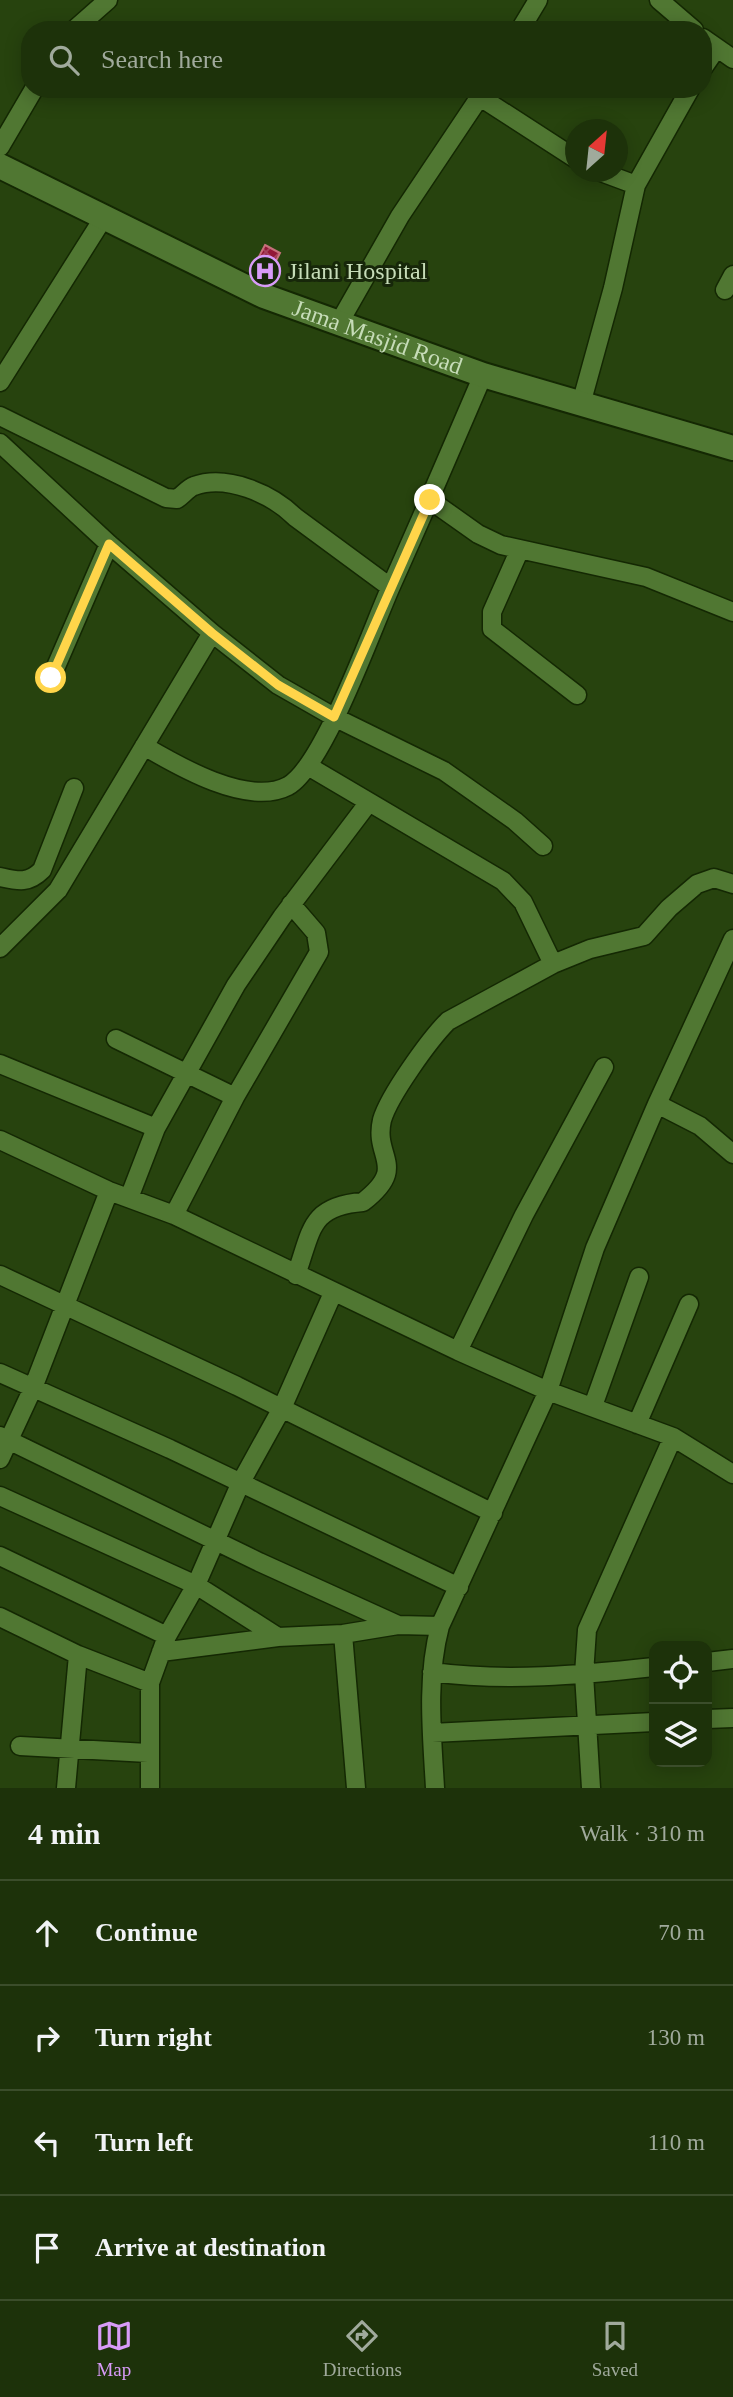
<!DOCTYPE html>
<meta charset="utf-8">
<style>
body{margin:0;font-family:Georgia,serif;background:#253a13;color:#f1f3f6}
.controls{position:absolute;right:21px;bottom:21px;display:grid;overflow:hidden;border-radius:14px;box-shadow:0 4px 18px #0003}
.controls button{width:63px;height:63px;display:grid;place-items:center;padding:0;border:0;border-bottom:2px solid #3b4d2b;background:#1d320a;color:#f1f3f6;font:35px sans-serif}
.compass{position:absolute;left:565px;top:119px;width:63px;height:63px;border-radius:50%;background:#1d320a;box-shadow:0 4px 18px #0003;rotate:27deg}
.stop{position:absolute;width:21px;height:21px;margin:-16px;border:5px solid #ffd54a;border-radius:50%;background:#fff}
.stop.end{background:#ffd54a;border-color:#fff;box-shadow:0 2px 7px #0008}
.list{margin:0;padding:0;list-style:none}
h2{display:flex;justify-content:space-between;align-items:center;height:91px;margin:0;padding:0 28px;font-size:30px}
h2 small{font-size:23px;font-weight:400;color:#a0aa9c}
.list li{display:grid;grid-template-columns:46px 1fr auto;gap:21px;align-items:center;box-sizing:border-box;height:105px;padding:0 28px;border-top:2px solid #3b4d2b}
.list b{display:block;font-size:26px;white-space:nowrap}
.list em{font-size:23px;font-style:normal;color:#a0aa9c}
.icon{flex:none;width:38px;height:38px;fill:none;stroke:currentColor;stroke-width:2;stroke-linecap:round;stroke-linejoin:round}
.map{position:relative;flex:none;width:733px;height:1788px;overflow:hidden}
.search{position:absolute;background:#1d320a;box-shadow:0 4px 18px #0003;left:21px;right:21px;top:21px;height:77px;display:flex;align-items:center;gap:18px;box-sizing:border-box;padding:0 24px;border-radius:28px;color:#a0aa9c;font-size:26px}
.sheet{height:511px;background:#1d320a}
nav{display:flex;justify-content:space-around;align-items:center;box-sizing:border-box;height:98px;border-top:2px solid #3b4d2b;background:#1d320a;font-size:19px;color:#a0aa9c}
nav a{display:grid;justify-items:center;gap:4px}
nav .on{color:#d89bf8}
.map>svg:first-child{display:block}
</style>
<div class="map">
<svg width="733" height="1788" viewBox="0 0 733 1788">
<defs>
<pattern id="building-cross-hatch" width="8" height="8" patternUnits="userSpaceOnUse" patternTransform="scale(1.75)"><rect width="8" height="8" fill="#931737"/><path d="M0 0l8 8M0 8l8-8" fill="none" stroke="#a5435b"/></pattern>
</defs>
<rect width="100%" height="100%" fill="#27430e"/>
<path fill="url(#building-cross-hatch)" stroke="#c5707a" stroke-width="2" d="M265,245l15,8 -14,27 -15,-8z"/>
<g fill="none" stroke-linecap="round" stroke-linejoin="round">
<g stroke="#142803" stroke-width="21">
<path id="street" d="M659,0l35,30
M74,30l34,-30
M520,30l18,-30
M703,38l30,21
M703,68l13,-19
M480,97l96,62
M0,147l34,-58
M601,172l35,13
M725,290l8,-15
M339,323l61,-107 85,-127
M0,382l104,-165
M581,404l32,-116 23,-103 54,-96
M0,416l166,82 11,1c6,-4 11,-11 17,-13 33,-12 78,8 101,31l95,70
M0,443l109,101 103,89 66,52 56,32 110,54 71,50 28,25
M430,500l48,34 23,11 145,32 87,35
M520,549l-28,63v17l85,66
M51,678l58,-134
M144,746c34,20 104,61 144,40 36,-20 85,-160 104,-202 31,-69 61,-139 91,-209
M308,766l195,115 20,21 30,62
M0,877c18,4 28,7 42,-7l32,-82
M0,948l58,-58 154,-257
M116,1039l119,58
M0,1064l156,64
M657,1104l43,22 33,28
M0,1140l109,51 65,24 284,136 90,40 125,46 60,37
M129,1198l27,-70 80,-143 46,-68 87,-115
M174,1215l61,-118 84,-145 -3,-19 -25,-29
M0,1275l237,111 256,127
M296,1275c16,-44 13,-69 67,-73 46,-36 10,-44 19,-82 7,-24 47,-80 66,-99l105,-57 37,-15 54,-13 25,-28 28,-24 17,-6 19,6
M458,1351l66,-136 80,-148
M0,1373l170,76 289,138
M593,1406l46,-129
M637,1424l52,-120
M0,1436l259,126 139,63
M0,1459l33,-71 76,-197
M0,1496l196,89 82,52
M0,1556l167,80
M0,1617l78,38 72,28 17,-47 29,-51 45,-103 41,-74 51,-115
M343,1634l13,154
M161,1652l117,-15 65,-3 55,-9 42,1 108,-235 47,-143 62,-144 76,-165
M707,1662l26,-3
M432,1672c74,10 148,3 222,-5
M150,1683v105
M707,1719l26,-1
M432,1733l222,-11
M20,1746l128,7
M66,1788l12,-133
M435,1788c-3,-53 -9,-110 5,-162
M591,1788l-7,-114 3,-44 86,-193"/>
</g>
<g stroke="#142803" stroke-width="28">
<g id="secondary">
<path id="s1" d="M0,166l264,130 219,79 250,73"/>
</g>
</g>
<use href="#street" stroke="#507732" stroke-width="18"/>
<use href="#secondary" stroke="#507732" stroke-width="24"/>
</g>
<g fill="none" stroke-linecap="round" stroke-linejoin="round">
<path stroke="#ffd54a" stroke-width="9" d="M51,678l58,-134 103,89 66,52 56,32 96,-217"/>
</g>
<defs>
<g id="hospital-ring" transform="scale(1.575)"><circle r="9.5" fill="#17270a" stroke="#d89bf8" stroke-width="1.5"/><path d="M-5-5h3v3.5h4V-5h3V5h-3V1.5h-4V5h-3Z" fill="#d89bf8"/></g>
</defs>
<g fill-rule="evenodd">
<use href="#hospital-ring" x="265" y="271"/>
</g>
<g text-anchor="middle" stroke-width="6" stroke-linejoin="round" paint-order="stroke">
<g font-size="24" fill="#c6dcb8" stroke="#17270a" text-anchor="start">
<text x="288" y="279">Jilani Hospital</text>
</g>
<g font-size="24" fill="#c6dcb8" stroke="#17270a">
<text dy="8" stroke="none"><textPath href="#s1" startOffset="415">Jama Masjid Road</textPath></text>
</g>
</g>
</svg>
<div class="controls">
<button><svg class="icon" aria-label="locate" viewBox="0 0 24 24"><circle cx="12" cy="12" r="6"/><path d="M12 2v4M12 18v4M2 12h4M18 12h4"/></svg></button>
<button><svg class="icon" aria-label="layers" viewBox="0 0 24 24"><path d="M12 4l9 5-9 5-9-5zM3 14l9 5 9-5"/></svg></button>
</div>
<svg class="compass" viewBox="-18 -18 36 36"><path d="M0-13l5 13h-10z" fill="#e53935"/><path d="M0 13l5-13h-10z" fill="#a0aa9c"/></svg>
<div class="stop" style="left:51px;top:678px"></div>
<div class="stop end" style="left:430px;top:500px"></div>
<div class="search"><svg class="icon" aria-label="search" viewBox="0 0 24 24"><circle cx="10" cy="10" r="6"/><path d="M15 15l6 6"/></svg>Search here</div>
</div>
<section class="sheet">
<h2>4 min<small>Walk · 310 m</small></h2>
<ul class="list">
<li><svg class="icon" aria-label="ahead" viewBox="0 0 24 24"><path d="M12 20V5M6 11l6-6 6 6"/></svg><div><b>Continue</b></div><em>70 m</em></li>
<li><svg class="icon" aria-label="right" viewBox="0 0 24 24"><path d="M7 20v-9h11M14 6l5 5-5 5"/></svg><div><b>Turn right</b></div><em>130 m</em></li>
<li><svg class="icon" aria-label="left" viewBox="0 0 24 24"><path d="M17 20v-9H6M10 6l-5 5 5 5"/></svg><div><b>Turn left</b></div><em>110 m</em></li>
<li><svg class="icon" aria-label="arrive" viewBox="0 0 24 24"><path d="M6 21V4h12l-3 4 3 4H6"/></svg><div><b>Arrive at destination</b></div></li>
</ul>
</section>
<nav>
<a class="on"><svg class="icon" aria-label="map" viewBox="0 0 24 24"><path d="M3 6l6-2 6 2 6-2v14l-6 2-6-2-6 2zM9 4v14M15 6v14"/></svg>Map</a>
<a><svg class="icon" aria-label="directions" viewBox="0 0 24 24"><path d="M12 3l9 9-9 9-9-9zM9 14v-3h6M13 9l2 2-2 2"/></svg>Directions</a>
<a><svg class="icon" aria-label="saved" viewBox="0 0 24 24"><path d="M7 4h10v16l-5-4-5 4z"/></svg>Saved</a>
</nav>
